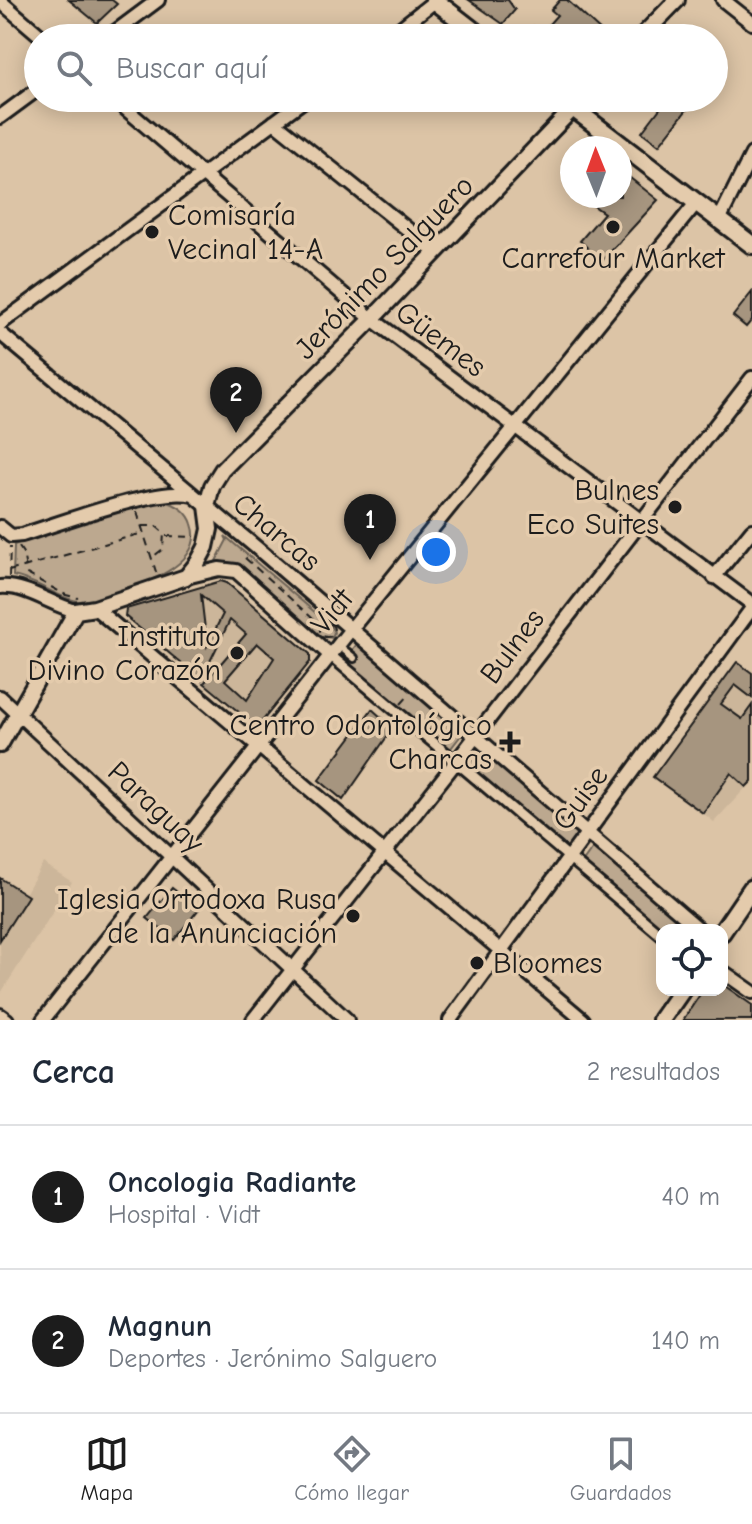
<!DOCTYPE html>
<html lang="es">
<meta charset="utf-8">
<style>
body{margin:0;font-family:"Comic Neue",sans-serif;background:#f6f6f7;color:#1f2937}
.controls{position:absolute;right:24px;bottom:24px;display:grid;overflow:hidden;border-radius:16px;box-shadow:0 4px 20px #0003}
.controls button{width:72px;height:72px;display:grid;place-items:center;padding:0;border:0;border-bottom:2px solid #e0e1e3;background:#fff;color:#1f2937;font:40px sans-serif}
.compass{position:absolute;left:560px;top:136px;width:72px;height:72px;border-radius:50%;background:#fff;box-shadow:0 4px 20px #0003;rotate:359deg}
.you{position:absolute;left:436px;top:552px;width:28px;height:28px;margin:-20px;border:6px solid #fff;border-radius:50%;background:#1a73e8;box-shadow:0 0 0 12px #1a73e833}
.badge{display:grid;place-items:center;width:52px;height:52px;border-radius:50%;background:#1c1c1c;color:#fff;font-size:26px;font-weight:700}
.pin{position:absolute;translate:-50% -66px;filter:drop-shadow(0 2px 4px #0008)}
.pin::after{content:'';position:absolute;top:42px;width:28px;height:24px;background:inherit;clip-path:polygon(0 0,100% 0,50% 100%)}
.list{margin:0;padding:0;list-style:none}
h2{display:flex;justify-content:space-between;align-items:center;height:104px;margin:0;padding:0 32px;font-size:34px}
h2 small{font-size:26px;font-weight:400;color:#747a83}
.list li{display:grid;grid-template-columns:52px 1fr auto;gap:24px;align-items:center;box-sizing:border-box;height:144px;padding:0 32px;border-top:2px solid #e0e1e3}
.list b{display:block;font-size:30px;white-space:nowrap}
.list p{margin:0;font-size:26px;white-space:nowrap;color:#747a83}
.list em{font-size:26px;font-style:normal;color:#747a83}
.icon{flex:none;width:44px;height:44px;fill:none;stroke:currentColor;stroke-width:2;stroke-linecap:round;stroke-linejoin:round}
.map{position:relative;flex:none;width:752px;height:1020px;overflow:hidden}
.search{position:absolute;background:#fff;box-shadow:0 4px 20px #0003;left:24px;right:24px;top:24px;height:88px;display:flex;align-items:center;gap:20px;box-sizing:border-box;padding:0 28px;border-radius:44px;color:#747a83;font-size:30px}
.sheet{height:392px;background:#fff}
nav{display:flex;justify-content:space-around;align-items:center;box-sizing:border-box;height:112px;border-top:2px solid #e0e1e3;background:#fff;font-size:22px;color:#747a83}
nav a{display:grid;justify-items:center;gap:4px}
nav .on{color:#1c1c1c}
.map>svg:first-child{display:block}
</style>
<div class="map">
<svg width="752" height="1020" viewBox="0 0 752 1020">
<rect width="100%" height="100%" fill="#dcc4a6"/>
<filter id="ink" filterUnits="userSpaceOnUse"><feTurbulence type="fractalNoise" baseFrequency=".0125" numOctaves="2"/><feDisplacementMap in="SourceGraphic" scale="16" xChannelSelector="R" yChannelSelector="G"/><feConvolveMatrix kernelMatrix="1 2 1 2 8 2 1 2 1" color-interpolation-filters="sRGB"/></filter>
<g filter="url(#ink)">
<path fill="#ccb69a" d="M221,581l6,2 74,63 -49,77 -76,-64 15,-32 8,-39z
M737,662l15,11v108l-38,41 -11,-9 10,-15 -49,-35z
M43,863l29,19 -71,111 -1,-53 28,-43 -3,-3z"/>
<path fill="#bca88f" stroke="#6c6256" stroke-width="2" d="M165,501c13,4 23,10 27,23 17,47 -72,67 -103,78 -28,1 -48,-21 -76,-26l1,-31 30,-12 109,-31z
M225,536l105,89 4,7 -2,6 -13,-2 -79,-72 -25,-1 12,-23z
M357,644l105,90 -14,18 -105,-90z
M480,749l100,83 -14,19 -100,-84z
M595,845l96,85 -29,2 -80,-69z"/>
<path fill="#a6957f" stroke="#1c1c1c" stroke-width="2" fill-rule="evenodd" d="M69,0h43l5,4 -20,19z
M469,0h39l7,10 -12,14z
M560,0h7l36,33 -5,5h-75l11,-12 8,6 15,-17 -6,-5z
M668,98h28l-37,47 -17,-13z
M620,170l38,30 -56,61 -22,-20 24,-28 -10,-7 9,-10h17z
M752,292v28l-6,7 -13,-11z
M221,581l6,2 83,71v8l-50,62 -8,-1 -48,-40 42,-49 -16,-14 -29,60 -76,-64 1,-7zM201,595l22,19 -16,32zM257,643l17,15 -27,42 -22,-20z
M737,662l15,11v25l-17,-13 -14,19 21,15 10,-14v76l-6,6 -15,-14 -28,40 -50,-36z
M372,709l21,19 -50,72 -24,-20z
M0,878l28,18 -28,44z
M172,888l27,21 -25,31 -27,-22z
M722,984l30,21v15h-69l20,-30h19z"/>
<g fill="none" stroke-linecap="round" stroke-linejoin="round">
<g stroke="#1c1c1c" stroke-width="12">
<path id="service" d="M338,645l16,13"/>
</g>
<g stroke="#1c1c1c" stroke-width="15">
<path id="pedestrian" d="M330,655l332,281"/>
</g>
<g stroke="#1c1c1c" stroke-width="18">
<path id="minor" d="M723,0l29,23
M0,1l43,37
M107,38l51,-38
M388,38l48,-38
M113,98l259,221 380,285
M0,117l38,-28
M274,122l162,130
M719,220l33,-66
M0,324l307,-226
M0,333l264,221 436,376
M0,527l11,9 11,-1c39,-12 136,-49 171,-40
M186,577l33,-8 17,2 94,84
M714,577l38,-47
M0,587c27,-2 51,18 76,24
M95,608l488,412
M0,697l347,323
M722,971l30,21
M0,1015l7,5
M43,1020l308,-391 346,-427
M253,1020l202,-257 297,-385
M450,1020l302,-412"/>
</g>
<g stroke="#1c1c1c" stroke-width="20">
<path id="tertiary" d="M640,38l37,-38
M0,745l76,-134 19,-3 91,-31 12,-15 8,-15 4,-18 -3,-23 5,-20 10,-16 150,-151 211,-221"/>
</g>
<g stroke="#1c1c1c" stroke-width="22">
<path id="secondary" d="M434,0l49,38
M560,98l192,147
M722,932l30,-44
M661,1020l21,-30"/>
</g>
<path stroke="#1c1c1c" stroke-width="2" stroke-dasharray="8 6" stroke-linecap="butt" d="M137,512l20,63
M142,526h14l8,7 -1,16 -9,7
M166,536l29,1
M19,547l4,6 4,21 39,21 12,3
M245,558l76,68
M9,571l134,-38
M9,577l1,-30
M320 630a7 7 0 1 1 14 0a7 7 0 1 1-14 0Z
M401,704l9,-10"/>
<use href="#service" stroke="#e4cbac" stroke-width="6"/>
<use href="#pedestrian" stroke="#e4cbac" stroke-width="9"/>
<use href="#minor" stroke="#e4cbac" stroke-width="12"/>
<use href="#tertiary" stroke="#e4cbac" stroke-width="14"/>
<use href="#secondary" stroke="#e4cbac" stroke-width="16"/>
</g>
</g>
<g fill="#1c1c1c" stroke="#e4cbac" stroke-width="3">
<circle cx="613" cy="227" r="8"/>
<circle cx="152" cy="232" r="8"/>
<circle cx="675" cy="507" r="8"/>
<circle cx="237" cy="653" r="8"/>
<path d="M506 730h8v8h8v8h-8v8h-8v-8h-8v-8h8z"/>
<circle cx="353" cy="916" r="8"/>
<circle cx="477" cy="963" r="8"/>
</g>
<g text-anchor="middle" stroke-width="7" stroke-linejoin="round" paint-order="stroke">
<g font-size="30" fill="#1c1c1c" stroke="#e4cbac" text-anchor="end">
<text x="168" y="225" text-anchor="start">Comisaría<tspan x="168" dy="34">Vecinal 14-A</tspan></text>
<text x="613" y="268" text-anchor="middle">Carrefour Market</text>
<text x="659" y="500">Bulnes<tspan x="659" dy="34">Eco Suites</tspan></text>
<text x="221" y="646">Instituto<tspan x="221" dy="34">Divino Corazón</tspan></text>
<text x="492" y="735">Centro Odontológico<tspan x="492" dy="34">Charcas</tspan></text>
<text x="337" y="909">Iglesia Ortodoxa Rusa<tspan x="337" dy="34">de la Anunciación</tspan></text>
<text x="493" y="973" text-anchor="start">Bloomes</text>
</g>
<g font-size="30" fill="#1c1c1c" stroke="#e4cbac">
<text transform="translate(384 267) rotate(-46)" y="10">Jerónimo Salguero</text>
<text transform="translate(441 339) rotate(37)" y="10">Güemes</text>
<text transform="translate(277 532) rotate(40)" y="10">Charcas</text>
<text transform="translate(332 611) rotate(-51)" y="10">Vidt</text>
<text transform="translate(512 646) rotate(-53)" y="10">Bulnes</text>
<text transform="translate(580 798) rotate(-54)" y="10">Guise</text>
<text transform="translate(156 807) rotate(43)" y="10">Paraguay</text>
</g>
</g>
</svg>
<div class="controls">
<button><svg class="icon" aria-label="locate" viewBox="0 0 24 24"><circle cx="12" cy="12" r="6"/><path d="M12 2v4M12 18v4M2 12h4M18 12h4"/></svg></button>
</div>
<svg class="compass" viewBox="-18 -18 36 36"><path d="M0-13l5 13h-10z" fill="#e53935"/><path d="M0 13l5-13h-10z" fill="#747a83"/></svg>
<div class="you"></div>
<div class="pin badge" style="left:370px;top:560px">1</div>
<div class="pin badge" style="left:236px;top:433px">2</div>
<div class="search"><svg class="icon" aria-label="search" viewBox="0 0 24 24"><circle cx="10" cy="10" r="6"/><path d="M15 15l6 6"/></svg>Buscar aquí</div>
</div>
<section class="sheet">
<h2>Cerca<small>2 resultados</small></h2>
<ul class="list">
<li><span class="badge">1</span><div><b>Oncologia Radiante</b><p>Hospital · Vidt</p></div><em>40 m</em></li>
<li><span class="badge">2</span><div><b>Magnun</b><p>Deportes · Jerónimo Salguero</p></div><em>140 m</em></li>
</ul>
</section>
<nav>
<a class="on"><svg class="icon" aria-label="map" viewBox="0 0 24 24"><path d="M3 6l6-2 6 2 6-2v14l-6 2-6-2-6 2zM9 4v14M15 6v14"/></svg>Mapa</a>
<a><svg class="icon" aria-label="directions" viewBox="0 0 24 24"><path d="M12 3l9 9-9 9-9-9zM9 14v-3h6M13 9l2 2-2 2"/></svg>Cómo llegar</a>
<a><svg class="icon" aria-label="saved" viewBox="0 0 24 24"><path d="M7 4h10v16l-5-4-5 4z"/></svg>Guardados</a>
</nav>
